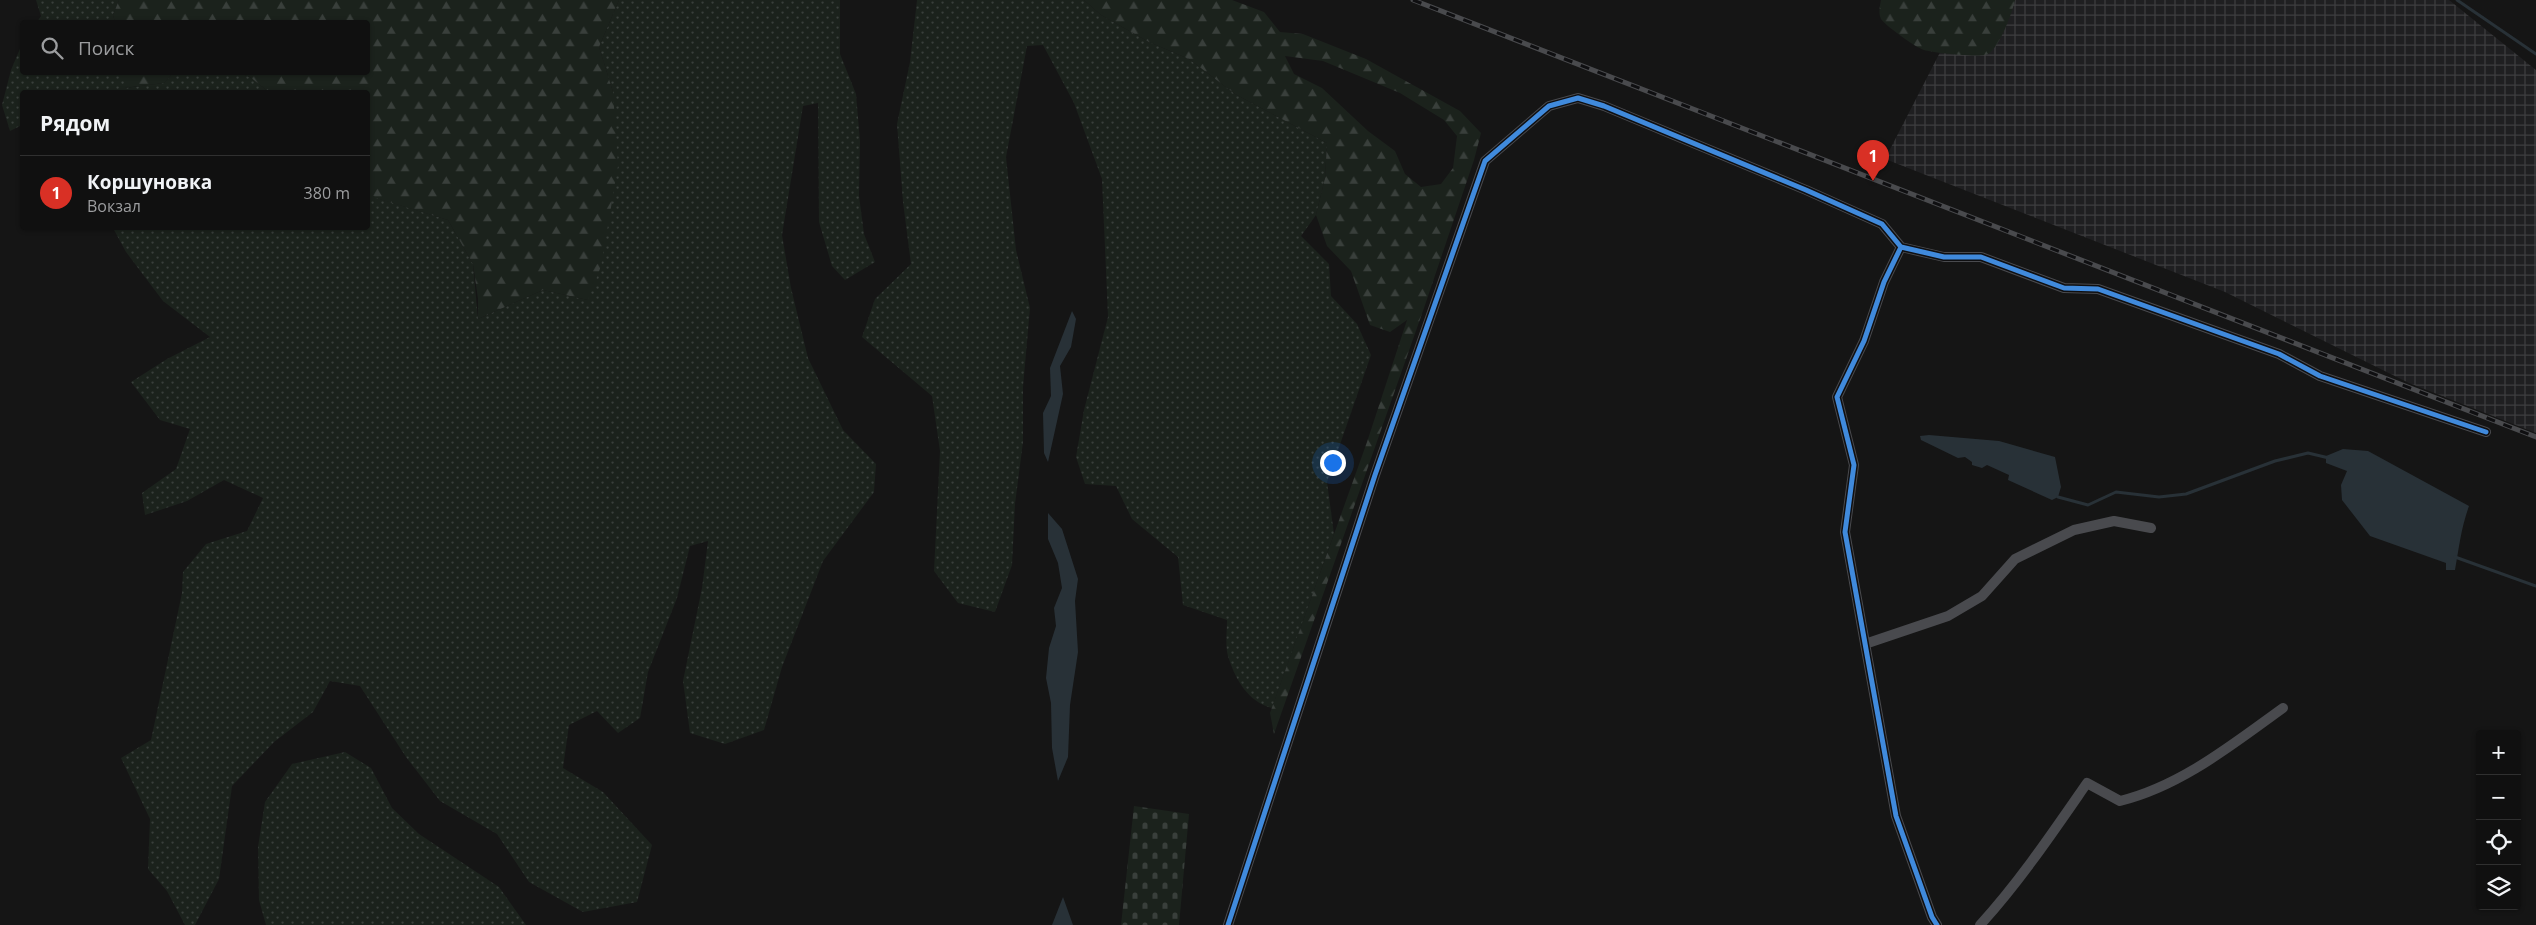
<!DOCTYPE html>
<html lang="ru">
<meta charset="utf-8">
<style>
body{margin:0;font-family:"Open Sans",sans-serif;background:#1e1e1e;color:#f1f3f6}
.controls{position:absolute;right:15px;bottom:15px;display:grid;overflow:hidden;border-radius:5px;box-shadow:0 1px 4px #0004}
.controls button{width:45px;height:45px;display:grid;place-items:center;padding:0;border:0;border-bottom:1px solid #303030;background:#101010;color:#f1f3f6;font:25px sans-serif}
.you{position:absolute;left:1332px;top:462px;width:18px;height:18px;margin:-12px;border:4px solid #fff;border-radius:50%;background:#1a73e8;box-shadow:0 0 0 8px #1a73e833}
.badge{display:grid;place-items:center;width:32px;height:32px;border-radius:50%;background:#d93025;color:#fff;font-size:16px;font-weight:700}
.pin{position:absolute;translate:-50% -41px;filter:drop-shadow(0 1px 2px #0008)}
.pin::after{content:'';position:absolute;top:26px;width:18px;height:15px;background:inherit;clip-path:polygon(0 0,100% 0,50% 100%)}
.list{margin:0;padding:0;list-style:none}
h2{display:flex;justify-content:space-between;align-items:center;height:65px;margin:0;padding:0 20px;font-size:21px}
h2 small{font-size:16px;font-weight:400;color:#9c9d9f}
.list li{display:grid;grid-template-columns:32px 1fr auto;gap:15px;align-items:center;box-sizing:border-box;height:75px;padding:0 20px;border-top:1px solid #303030}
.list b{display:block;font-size:19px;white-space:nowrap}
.list p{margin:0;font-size:16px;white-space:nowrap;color:#9c9d9f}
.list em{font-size:16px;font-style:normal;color:#9c9d9f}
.icon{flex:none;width:28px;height:28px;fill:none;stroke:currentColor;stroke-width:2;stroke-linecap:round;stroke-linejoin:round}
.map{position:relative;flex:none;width:2536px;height:925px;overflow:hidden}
.search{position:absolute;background:#101010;box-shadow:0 1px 4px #0004;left:20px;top:20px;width:350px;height:55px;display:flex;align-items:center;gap:12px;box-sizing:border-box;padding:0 18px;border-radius:5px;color:#9c9d9f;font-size:19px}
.panel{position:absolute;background:#101010;box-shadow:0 1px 4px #0004;left:20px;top:90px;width:350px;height:140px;border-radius:5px}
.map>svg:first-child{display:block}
</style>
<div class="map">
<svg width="2536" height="925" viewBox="0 0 2536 925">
<defs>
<pattern id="industrial-grid" width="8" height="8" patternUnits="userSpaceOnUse" patternTransform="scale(1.25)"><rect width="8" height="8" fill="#1f1f21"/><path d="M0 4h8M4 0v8" fill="none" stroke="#3d3d3f"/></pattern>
<pattern id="green-dots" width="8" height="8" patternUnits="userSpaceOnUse" patternTransform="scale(1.25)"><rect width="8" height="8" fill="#1b221c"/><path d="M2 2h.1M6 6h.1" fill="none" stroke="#393f3b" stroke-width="1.8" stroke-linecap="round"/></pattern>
<pattern id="forest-firs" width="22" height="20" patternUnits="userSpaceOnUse" patternTransform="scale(1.25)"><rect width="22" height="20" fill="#1b221c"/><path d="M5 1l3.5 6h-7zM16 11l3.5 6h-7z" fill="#393f3b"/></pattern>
<pattern id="cemetery-stones" width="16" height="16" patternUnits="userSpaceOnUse" patternTransform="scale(1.25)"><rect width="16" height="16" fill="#1b221c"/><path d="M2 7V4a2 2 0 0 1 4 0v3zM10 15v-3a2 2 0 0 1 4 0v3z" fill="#393f3b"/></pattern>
</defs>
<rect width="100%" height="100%" fill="#151515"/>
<path fill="url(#industrial-grid)" d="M1967,0h482l87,70v363l-127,-50 -184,-91 -340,-133z"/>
<path fill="url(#green-dots)" d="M36,0h83l-6,15 2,7h-78l4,-6z
M619,0h221v54l16,40 4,47 -1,55 5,38 11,28 -30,18 -13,-14 -13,-44 -1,-119 -15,3 -21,129 9,53 17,70 35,72 33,34 -2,28 -51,69 -41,106 -18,63 -39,14 -35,-11 -7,-52 19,-93 6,-47 -18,5 -13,52 -29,74 -8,46 -22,15 -21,-22 -28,14 -6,43 40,24 49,53 -15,57 -54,10 -54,-30 -32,-48 -57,-33 -34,-44 -46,-71 -30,-5 -17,31 -39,30 -42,44 -13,93 -24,46h-10l-18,-34 -19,-22 2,-50 -29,-61 30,-18 31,-147 1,-21 23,-28 41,-13 16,-33 -39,-18 -37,21 -42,14 -3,-22 34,-24 14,-40 -30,-9 -29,-38 36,-23 43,-22 -47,-36 -37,-49 -13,-24h255v-37l9,7 71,22 25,44 5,55 65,-29 45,10 25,-208 -14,-45z
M917,0h167l17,15 48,27 40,17 46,35 92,49 -2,35 -9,37 -15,21 28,28 2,32 26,28 14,31 -44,127 7,52 -62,174c-24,-6 -37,-29 -44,-52 -3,-11 -1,-25 -1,-36l-44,-15 -5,-48 -46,-38 -16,-33 -31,-2 -9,-27 8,-47 24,-93 -6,-138 -28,-76 -31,-58 -16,1 -21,111 10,93 14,58 -7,79v55l-8,62 -3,61 -17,47 -37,-9 -24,-32 6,-120 -8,-55 -70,-59 13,-38 36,-35 -8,-62 -6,-78 13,-62z
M22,44v28l102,1 1,15 39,-5 9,-10h66l11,4 19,15h-247v33l-12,6 -8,-26 9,-35z
M345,752l26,16 21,40 27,26 80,53 27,38h-260l-7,-25 -1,-53 7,-45 27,-38z"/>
<path fill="url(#forest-firs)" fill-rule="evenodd" d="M119,0h500l-20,47 14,45 5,74 -17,100 -13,34 -45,-10 -65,29v-20l-5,-35 -25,-44 -72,-22 -8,-7v-99h-99l-19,-15 -11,-4 129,-1v-50h-253l-2,-7z
M1084,0h148l32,12 16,20 23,2 63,25 94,52 21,22 -7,27 -50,148 -150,426 -4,-21 97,-271 40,-122 -17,12 -20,-7 -19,-54 -24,-25 -11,-31 9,-37 2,-35 -92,-49 -46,-35 -40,-17 -48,-27zM1285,56l38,5 77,32 44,27 13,16 -4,32 -12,16 -20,3 -16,-13 -10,-23 -27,-20 -46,-43 -28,-14z
M1881,0h134c-3,13 -15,47 -27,54 -8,4 -54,-1 -64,-4 -9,-3 -38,-24 -43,-31 -3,-6 -1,-13 0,-19z
M124,73v-1l49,1 -9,10 -40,5z"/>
<path fill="url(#cemetery-stones)" d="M1134,806l55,8 -10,111h-58z"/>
<path fill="#283137" d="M1072,311l4,8 -5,28 -11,19 3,28 -15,68 -4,-9 -1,-40 8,-17 -1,-28z
M1929,435l70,6 56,16 6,30 -3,10 -6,3 -44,-20 1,-5 -22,-10 -5,3 -10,-3v-3l-7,-5 -7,1 -37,-18 -1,-4z
M2343,449l25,2 101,55c-8,22 -10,42 -14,64h-9v-7l-76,-27 -28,-36 -1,-15 6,-14 -21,-8v-7z
M1048,513l14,16 16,50 -3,22 3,51 -8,53 -2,52 -10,24 -6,-33 -1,-45 -5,-25 3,-30 7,-22 -2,-18 8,-20 -4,-25 -10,-24z
M1063,897l10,28h-21z"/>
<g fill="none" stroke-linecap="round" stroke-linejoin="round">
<path stroke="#283137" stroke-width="3" d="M2457,0l79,54
M2058,497l30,8 28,-13 43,5 27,-3 89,-33 33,-8 21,5
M2455,557l81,29"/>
<path stroke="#494a4e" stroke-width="10" d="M1901,247l-17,35 -20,59 -27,56 17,68 -9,67 51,284 36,101 5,8
M1865,644l83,-28 34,-20 33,-37 59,-29 40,-9 37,7
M1228,925l147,-450 110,-314 64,-55 29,-8 26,8 202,84 76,34 19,23 43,10h37l83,31 34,1 181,65 41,22 166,56
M1980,925c40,-44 73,-93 107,-142l33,18c61,-15 113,-57 163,-93"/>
<g stroke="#494a4d" stroke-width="5">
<path id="rail" d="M1413,0l1123,437"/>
</g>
<use href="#rail" stroke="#0f0f11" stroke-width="3" stroke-dasharray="9" stroke-linecap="butt"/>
<g stroke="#0f0f11" stroke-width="8">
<path id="cycleway" d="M1901,247l-17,35 -20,59 -27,56 17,68 -9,67 51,284 36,101 5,8
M1228,925l147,-450 110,-314 64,-55 29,-8 26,8 202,84 76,34 19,23 43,10h37l83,31 34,1 181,65 41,22 166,56"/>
</g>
<use href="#cycleway" stroke="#408adc" stroke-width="5"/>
</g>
</svg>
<div class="controls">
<button>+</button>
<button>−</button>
<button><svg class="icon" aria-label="locate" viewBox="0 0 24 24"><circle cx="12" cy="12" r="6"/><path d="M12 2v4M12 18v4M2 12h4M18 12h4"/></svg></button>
<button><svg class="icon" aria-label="layers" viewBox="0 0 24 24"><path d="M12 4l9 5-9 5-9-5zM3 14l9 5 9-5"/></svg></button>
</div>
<div class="you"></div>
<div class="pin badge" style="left:1873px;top:181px">1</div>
<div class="search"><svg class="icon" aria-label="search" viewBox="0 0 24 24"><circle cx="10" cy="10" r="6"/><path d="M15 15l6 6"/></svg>Поиск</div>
<section class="panel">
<h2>Рядом<small></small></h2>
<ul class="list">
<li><span class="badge">1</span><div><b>Коршуновка</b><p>Вокзал</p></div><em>380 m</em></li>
</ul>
</section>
</div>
